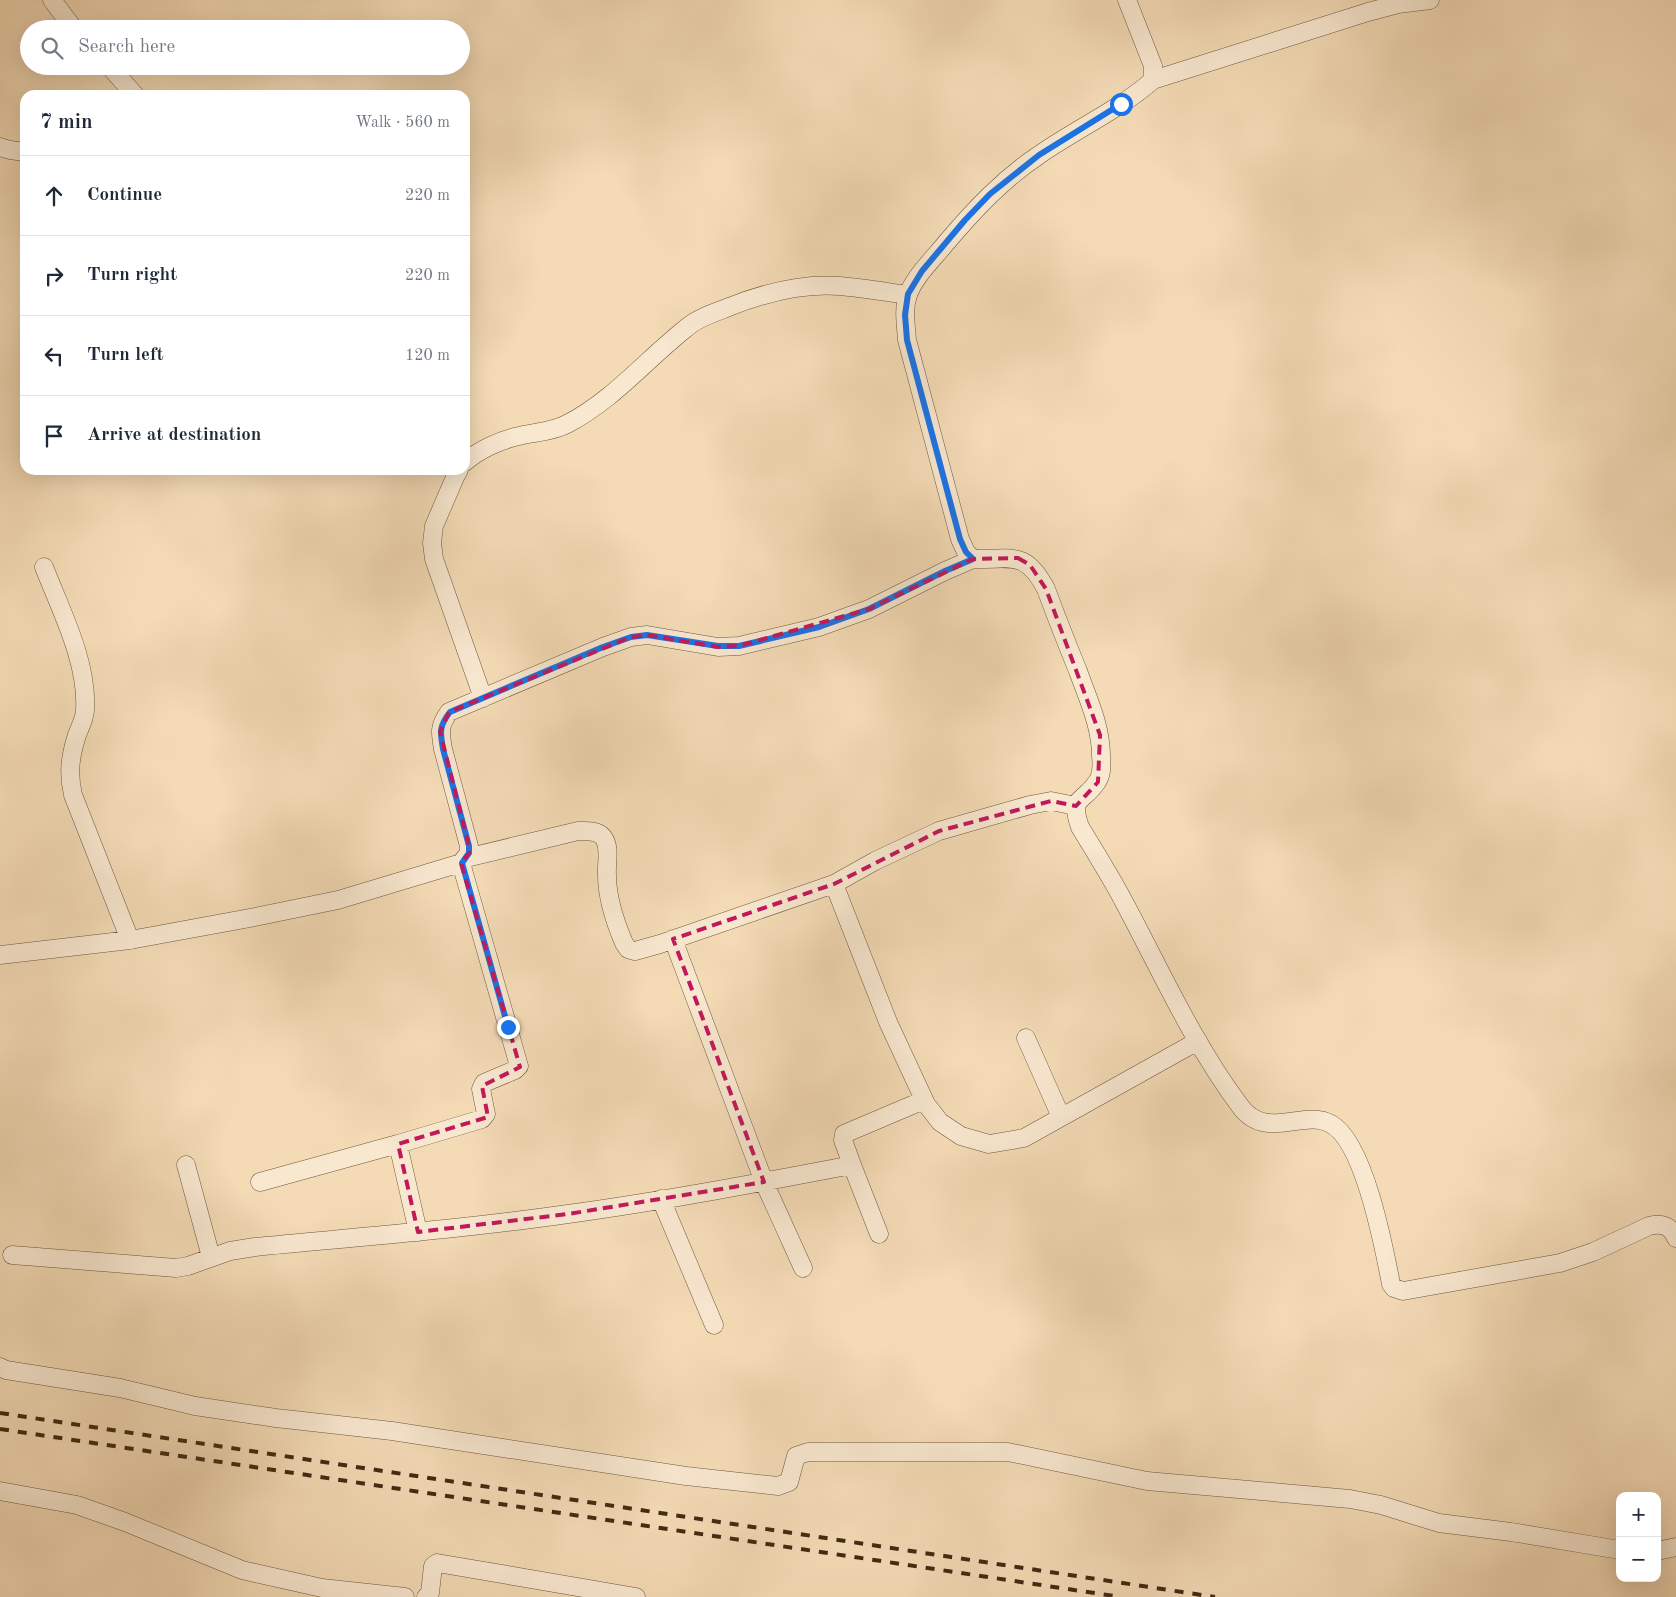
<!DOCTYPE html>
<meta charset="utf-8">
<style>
body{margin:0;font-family:"Old Standard TT",serif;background:#f6f6f7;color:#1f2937}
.controls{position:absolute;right:15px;bottom:15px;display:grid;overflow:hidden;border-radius:10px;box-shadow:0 5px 20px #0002}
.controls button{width:45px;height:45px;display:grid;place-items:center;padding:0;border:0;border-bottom:1px solid #e0e1e3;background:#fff;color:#1f2937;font:25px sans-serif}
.stop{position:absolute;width:15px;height:15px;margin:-11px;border:4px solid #1a73e8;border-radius:50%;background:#fff}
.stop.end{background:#1a73e8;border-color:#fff;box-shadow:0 1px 5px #0008}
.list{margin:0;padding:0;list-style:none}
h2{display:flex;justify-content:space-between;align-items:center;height:65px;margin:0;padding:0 20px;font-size:21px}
h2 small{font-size:16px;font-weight:400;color:#747a83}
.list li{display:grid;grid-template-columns:32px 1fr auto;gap:15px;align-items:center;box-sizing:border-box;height:80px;padding:0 20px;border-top:1px solid #e0e1e3}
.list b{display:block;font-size:19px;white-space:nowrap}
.list em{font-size:16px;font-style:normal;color:#747a83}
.icon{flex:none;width:28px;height:28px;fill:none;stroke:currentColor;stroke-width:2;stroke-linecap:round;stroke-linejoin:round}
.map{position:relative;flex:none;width:1676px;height:1597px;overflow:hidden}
.search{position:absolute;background:#fff;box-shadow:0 5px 20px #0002;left:20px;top:20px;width:450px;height:55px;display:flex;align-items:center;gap:12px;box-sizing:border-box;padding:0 18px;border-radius:28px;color:#747a83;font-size:19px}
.panel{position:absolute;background:#fff;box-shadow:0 5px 20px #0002;left:20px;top:90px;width:450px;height:385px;border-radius:15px}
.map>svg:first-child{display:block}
</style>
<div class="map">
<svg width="1676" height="1597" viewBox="0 0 1676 1597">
<rect width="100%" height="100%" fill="#f4dbb6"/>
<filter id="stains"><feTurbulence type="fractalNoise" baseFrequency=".004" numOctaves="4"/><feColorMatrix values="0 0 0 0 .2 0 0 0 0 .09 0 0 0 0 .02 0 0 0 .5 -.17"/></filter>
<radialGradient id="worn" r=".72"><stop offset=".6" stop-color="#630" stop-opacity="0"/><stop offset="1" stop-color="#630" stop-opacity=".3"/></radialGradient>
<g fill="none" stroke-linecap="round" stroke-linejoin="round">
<g stroke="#6e573c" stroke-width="19">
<path id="minor" d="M52,0l22,29
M1127,0l26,66v14c-34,30 -77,49 -114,75 -36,24 -65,55 -93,88 -12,15 -32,34 -38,52 -5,14 -2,30 -1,45l53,199 6,13 7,7c38,1 52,-10 73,30 10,27 21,55 32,82 10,28 23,55 23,85 1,9 1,19 -4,26 -14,21 -28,14 -17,45 15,25 31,50 44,75 37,69 69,141 116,204 26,36 64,2 91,18 33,18 53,123 60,160l3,4 9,3 157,-28 33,-11 56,-26c13,-3 21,-1 27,12
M109,66l26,29
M1153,80l215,-68 30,-8 32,-4
M0,147l10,3 15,2
M465,462c14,-12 35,-22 54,-26 16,-4 33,-4 48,-12 45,-23 79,-64 118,-95 12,-11 29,-16 44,-22 35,-14 73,-24 111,-21 23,2 46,6 68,9
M459,470l-3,5 -22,51 -2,17 2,16 49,139
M44,567c17,44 44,95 41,143 0,8 -5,17 -8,25 -7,22 -9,38 -4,60l57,145
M1076,806l-25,-5 -21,4 -91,26 -64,30 -41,23 54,138 38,82 14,18 21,14 28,8 35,-6 174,-97
M466,858l112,-27c9,0 19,-1 25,6 8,10 3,26 4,38 0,23 8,47 17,68l4,6 7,2 25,-7 174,-60
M673,939l91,243 39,86
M0,955l130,-15 125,-23 83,-17 123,-37 8,-10v-7l-26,-97c-3,-17 -4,-23 6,-37l154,-65 28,-10 16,-2 71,12 21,-1 80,-19 50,-18 76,-38 28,-12
M1026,1038l35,79
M186,1165l25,92
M852,1165l27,69
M260,1182l138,-38
M661,1199l53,126
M418,1232l-20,-88 84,-25 4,-5 -5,-25 3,-6 31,-13 4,-4 -58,-203
M12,1255l164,13 12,-2 42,-15 25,-4c104,-10 209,-18 313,-33 95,-13 190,-31 284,-49l-9,-25 1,-6 80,-34
M0,1367l6,3 114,18 75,18 81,12 116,13 294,45 92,10 11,-4 7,-26 12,-4h200l139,29 203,18 31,6 58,18 72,9 109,18
M0,1491l77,14 48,17 117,48 80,18 83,9
M1657,1551l19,-4
M426,1597l4,-4 3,-27 4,-3 199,34"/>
</g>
<use href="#minor" stroke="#f8e8d0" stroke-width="18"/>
<path stroke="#422b14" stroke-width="4" stroke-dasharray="9 9" stroke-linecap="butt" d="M0,1413l1215,184
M0,1429l1121,168"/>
</g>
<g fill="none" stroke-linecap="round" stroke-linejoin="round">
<path stroke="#1a73e8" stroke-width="6" d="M508,1027l-46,-164 7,-10v-7l-26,-97c-3,-17 -4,-23 7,-37l153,-65 28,-10 16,-2 71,11h21l80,-19 50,-18 76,-38 28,-12 -7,-7 -6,-13 -53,-199 -2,-25 3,-21 14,-23 43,-51 25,-26 49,-39 82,-51"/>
</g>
<path fill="none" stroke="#c2185b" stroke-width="4" stroke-dasharray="10 6" stroke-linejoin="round" d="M1018,558l12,7 16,24 54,146 -2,47 -22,24 -25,-5 -112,30 -105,53 -161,55 91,243 -196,32 -150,18 -20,-88 90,-27 -6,-31 38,-19 -59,-204 8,-10v-7l-29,-114 9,-20 182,-75 16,-2 71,12 21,-1 130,-37 104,-50z"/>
<rect width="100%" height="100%" filter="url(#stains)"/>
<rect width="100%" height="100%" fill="url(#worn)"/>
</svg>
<div class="controls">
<button>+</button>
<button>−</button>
</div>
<div class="stop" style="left:1121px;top:104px"></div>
<div class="stop end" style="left:508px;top:1027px"></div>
<div class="search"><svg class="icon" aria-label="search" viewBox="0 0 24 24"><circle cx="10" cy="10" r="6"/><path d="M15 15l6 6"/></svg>Search here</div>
<section class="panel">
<h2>7 min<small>Walk · 560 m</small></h2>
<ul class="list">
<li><svg class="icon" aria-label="ahead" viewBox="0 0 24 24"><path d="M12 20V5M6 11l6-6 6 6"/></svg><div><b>Continue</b></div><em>220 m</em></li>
<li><svg class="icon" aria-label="right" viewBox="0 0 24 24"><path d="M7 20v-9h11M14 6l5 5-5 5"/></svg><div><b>Turn right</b></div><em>220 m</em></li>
<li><svg class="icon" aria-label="left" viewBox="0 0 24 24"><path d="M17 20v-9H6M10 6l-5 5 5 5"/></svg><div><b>Turn left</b></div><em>120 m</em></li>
<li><svg class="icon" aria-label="arrive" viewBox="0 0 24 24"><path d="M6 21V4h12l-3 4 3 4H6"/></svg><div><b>Arrive at destination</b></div></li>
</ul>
</section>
</div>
